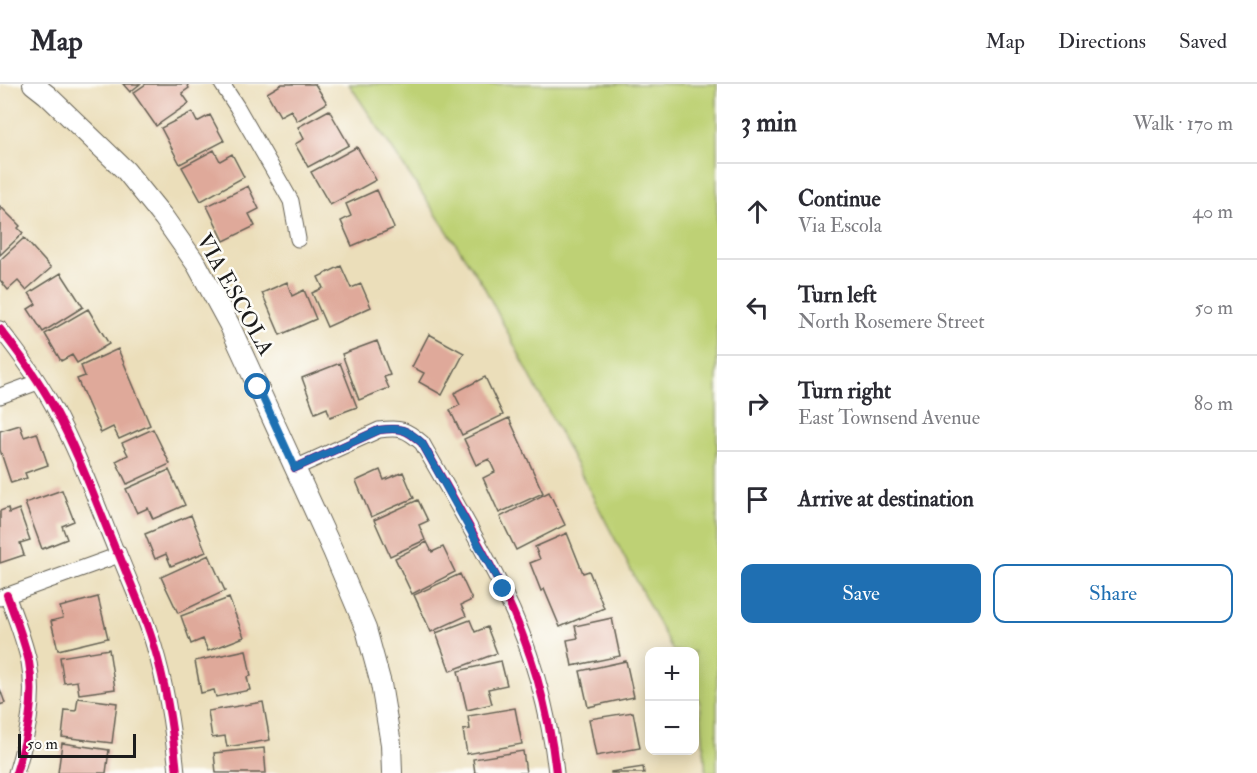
<!DOCTYPE html>
<meta charset="utf-8">
<style>
body{margin:0;font-family:"IM FELL Double Pica",serif;background:#f7f7f7;color:#2b2b33}
.controls{position:absolute;right:18px;bottom:18px;display:grid;overflow:hidden;border-radius:12px;box-shadow:0 3px 15px #0003}
.controls button{width:54px;height:54px;display:grid;place-items:center;padding:0;border:0;border-bottom:2px solid #e1e1e2;background:#fff;color:#2b2b33;font:30px sans-serif}
.scale{position:absolute;left:18px;bottom:15px;width:118px;box-sizing:border-box;padding-left:6px;border:3px solid #1c1c1c;border-top:0;font-size:16px;line-height:21px;white-space:nowrap;color:#1c1c1c;-webkit-text-stroke:4px #fdfcf7;paint-order:stroke}
.stop{position:absolute;width:18px;height:18px;margin:-14px;border:4px solid #1f6fb2;border-radius:50%;background:#fff}
.stop.end{background:#1f6fb2;border-color:#fff;box-shadow:0 2px 6px #0008}
.list{margin:0;padding:0;list-style:none}
h2{display:flex;justify-content:space-between;align-items:center;height:78px;margin:0;padding:0 24px;font-size:26px}
h2 small{font-size:20px;font-weight:400;color:#7c7c81}
.list li{display:grid;grid-template-columns:39px 1fr auto;gap:18px;align-items:center;box-sizing:border-box;height:96px;padding:0 24px;border-top:2px solid #e1e1e2}
.list b{display:block;font-size:22px;white-space:nowrap}
.list p{margin:0;font-size:20px;white-space:nowrap;color:#7c7c81}
.list em{font-size:20px;font-style:normal;color:#7c7c81}
.actions{display:flex;gap:12px;padding:18px 24px}
.actions a{flex:1;padding:14px 0;border:2px solid #1f6fb2;border-radius:12px;text-align:center;font-size:21px;color:#1f6fb2}
.actions .main{background:#1f6fb2;color:#fff}
.icon{flex:none;width:33px;height:33px;fill:none;stroke:currentColor;stroke-width:2;stroke-linecap:round;stroke-linejoin:round}
.map{position:relative;flex:none;width:717px;height:689px;overflow:hidden}
header{display:flex;align-items:center;gap:36px;box-sizing:border-box;height:84px;padding:0 30px;background:#fff;border-bottom:2px solid #e1e1e2}
header strong{font-size:28px}
nav{display:flex;gap:33px;margin-inline-start:auto;font-size:21px}
main{display:flex}
aside{flex:1;background:#fff}
.map>svg:first-child{display:block}
</style>
<header>
<strong>Map</strong>
<nav><a>Map</a><a>Directions</a><a>Saved</a></nav>
</header>
<main>
<div class="map">
<svg width="717" height="689" viewBox="0 0 717 689">
<rect width="100%" height="100%" fill="#fdfcf7"/>
<filter id="ink" filterUnits="userSpaceOnUse"><feTurbulence type="fractalNoise" baseFrequency=".0167" numOctaves="2"/><feDisplacementMap in="SourceGraphic" scale="12" xChannelSelector="R" yChannelSelector="G"/><feConvolveMatrix kernelMatrix="1 2 1 2 8 2 1 2 1" color-interpolation-filters="sRGB"/></filter>
<filter id="wash" filterUnits="userSpaceOnUse"><feTurbulence type="fractalNoise" baseFrequency=".008" numOctaves="4" result="noise"/><feDisplacementMap in="SourceGraphic" scale="24" xChannelSelector="R" yChannelSelector="G"/><feGaussianBlur stdDeviation="1.35" result="paint"/><feColorMatrix in="noise" values="0 0 0 0 0 0 0 0 0 0 0 0 0 0 0 0 0 1.4 0 .05"/><feComposite in="paint" operator="in"/></filter>
<g filter="url(#wash)">
<rect width="100%" height="100%" fill="#ebdeba"/>
<path fill="#bed174" stroke="#6d7648" stroke-width="1.5" d="M349,0h368v689h-11l-6,-70 -5,-10 -1,-41 -21,-1 -191,-368z"/>
<g id="blocks">
<path fill="#dfa99a" d="M123,0h17l-10,8z
M146,0h41l2,4 -7,5 7,10 -33,23 -23,-33z
M282,0h33l12,19 -30,18 -6,-11 -11,6 -13,-23z
M329,26l20,35 -41,22 -13,-23 9,-5 -6,-12z
M192,28l5,10 13,-7 14,26 -44,23 -19,-36z
M357,63l19,33 -46,25 -19,-33z
M214,66l6,11 12,-7 12,23 -43,24 -19,-34z
M248,102l11,23 -10,5 6,12 -31,15 -17,-35z
M377,106l17,38 -42,18 -11,-25 10,-5 -5,-12z
M0,122l20,20 -2,2 5,5 -23,22z
M24,154l27,30 -25,22 -8,-9 -10,9 -8,-10v-20z
M341,182l10,22 10,-4 10,23 -44,20 -15,-34 11,-5 -5,-11z
M61,189l22,34 -40,25 -15,-23 8,-5 -7,-11z
M287,198l5,14 12,-6 12,29 -36,16 -18,-42z
M88,225l21,35 -32,19 -5,-8 -11,6 -16,-27z
M429,250l35,19 -22,42 -23,-13 5,-9 -12,-6z
M377,257l13,34 -6,2 5,11 -30,12 -17,-46z
M118,265l32,76 -31,14 -6,-12 -12,6 -24,-54 8,-3 -4,-10z
M340,279l17,44 -27,10 -3,-9 -12,5 -13,-35z
M485,293l18,38 -41,20 -12,-25 10,-5 -6,-12z
M509,334l34,75 -44,20 -16,-35 12,-6 -6,-13 -13,6 -12,-26z
M20,341l4,12 13,-4 11,32 -23,8 2,5 -16,5 -11,-33v-19z
M153,345l17,35 -43,20 -11,-23 12,-6 -6,-12z
M169,386l16,35 -32,14 -5,-11 -11,5 -11,-24z
M380,386l4,10 19,-8 11,26 -43,19 -15,-36z
M62,406l12,31 -12,5 5,13 -25,10 -17,-46z
M549,408l16,33 -49,25 -16,-33z
M418,416l10,21 -9,4 6,15 -35,16 -16,-36z
M8,424l1,5 10,-4 11,31 -10,3 4,12 -24,8v-52z
M191,431l15,37 -35,14 -5,-12 -11,5 -10,-25z
M567,449l16,40 6,-2 15,37 -44,19 -16,-38 -3,2 -11,-28 10,-4 -5,-12z
M427,458l5,10 11,-5 12,25 -43,22 -17,-36z
M209,471l16,36 -47,22 -17,-36z
M460,490l12,26 -11,5 5,11 -35,16 -17,-37z
M98,513l10,41 -50,12 -7,-29 12,-3 -3,-11z
M229,514l15,39 -36,14 -5,-12 -12,5 -10,-28z
M612,534l8,38 -48,10 -5,-26 11,-2 -3,-12z
M470,536l5,12 12,-5 10,26 -47,18 -14,-38z
M109,565l6,40 -36,5 -2,-13 -13,2 -4,-26z
M246,566l5,26 -4,1 3,13 -34,7 -2,-7 -13,3 -6,-32z
M501,577l6,24 -19,4 4,15 -25,6 -9,-39z
M626,577l8,36 -46,10 -8,-36z
M0,605l5,14 -5,2z
M78,614l39,5 -5,40 -50,-6 3,-27 11,1z
M263,618l7,38 -43,7 -2,-11 -13,2 -4,-27z
M515,624l7,36 -55,10 -4,-24 7,-1 -2,-13z
M633,628l7,36 -44,8 -7,-37z
M62,659l47,7 -3,23h-48z
M264,664l2,25h-50l-2,-20z
M523,667l3,22h-51l-2,-14z
M643,683l1,6h-33v-1z"/>
</g>
</g>
<g filter="url(#ink)">
<use href="#blocks" fill-opacity="0" stroke="#646053" stroke-width="1.5"/>
<g fill="none" stroke-linecap="round" stroke-linejoin="round">
<g stroke="#646053" stroke-width="17">
<path id="minor" d="M222,0l15,23 54,94 7,38
M0,245c19,24 38,50 53,77 25,46 43,96 63,145l2,1c12,31 27,62 36,94 13,42 19,84 23,127
M0,312l38,-14
M295,384l84,-38c21,-3 27,-1 43,13 27,48 56,96 80,145 28,57 47,122 54,185
M7,511c8,22 17,44 22,67 7,38 -2,75 -13,111
M0,514l119,-43"/>
</g>
<g stroke="#646053" stroke-width="22">
<path id="major" d="M33,0l14,11 79,76 38,47 33,47 32,59 104,227 33,78 15,55 10,60 1,29"/>
</g>
<use href="#minor" stroke="#fff" stroke-width="15"/>
<use href="#major" stroke="#fff" stroke-width="20"/>
<g stroke="#fdfcf7" stroke-width="11">
<path id="cycleway" d="M0,245c19,24 38,50 53,77 25,46 43,96 63,145l2,1c12,31 27,62 36,94 13,42 19,84 23,127
M295,384l84,-38c21,-3 27,-1 43,13 27,48 56,96 80,145 28,57 47,122 54,185
M7,511c8,22 17,44 22,67 7,38 -2,75 -13,111"/>
</g>
<use href="#cycleway" stroke="#d6006c" stroke-width="8"/>
</g>
</g>
<g fill="none" stroke-linecap="round" stroke-linejoin="round" filter="url(#ink)">
<path stroke="#1f6fb2" stroke-width="8" d="M258,303l37,81 84,-38c21,-3 28,-1 43,13l81,146"/>
</g>
<g text-anchor="middle" stroke-width="5" stroke-linejoin="round" paint-order="stroke">
<g font-size="22" fill="#1c1c1c" stroke="#fdfcf7">
<text transform="translate(236 210) rotate(61)" y="8">VIA ESCOLA</text>
</g>
</g>
</svg>
<div class="controls">
<button>+</button>
<button>−</button>
</div>
<div class="scale">50 m</div>
<div class="stop" style="left:258px;top:303px"></div>
<div class="stop end" style="left:503px;top:505px"></div>
</div>
<aside>
<h2>3 min<small>Walk · 170 m</small></h2>
<ul class="list">
<li><svg class="icon" aria-label="ahead" viewBox="0 0 24 24"><path d="M12 20V5M6 11l6-6 6 6"/></svg><div><b>Continue</b><p>Via Escola</p></div><em>40 m</em></li>
<li><svg class="icon" aria-label="left" viewBox="0 0 24 24"><path d="M17 20v-9H6M10 6l-5 5 5 5"/></svg><div><b>Turn left</b><p>North Rosemere Street</p></div><em>50 m</em></li>
<li><svg class="icon" aria-label="right" viewBox="0 0 24 24"><path d="M7 20v-9h11M14 6l5 5-5 5"/></svg><div><b>Turn right</b><p>East Townsend Avenue</p></div><em>80 m</em></li>
<li><svg class="icon" aria-label="arrive" viewBox="0 0 24 24"><path d="M6 21V4h12l-3 4 3 4H6"/></svg><div><b>Arrive at destination</b></div></li>
</ul>
<div class="actions"><a class="main">Save</a><a>Share</a></div>
</aside>
</main>
